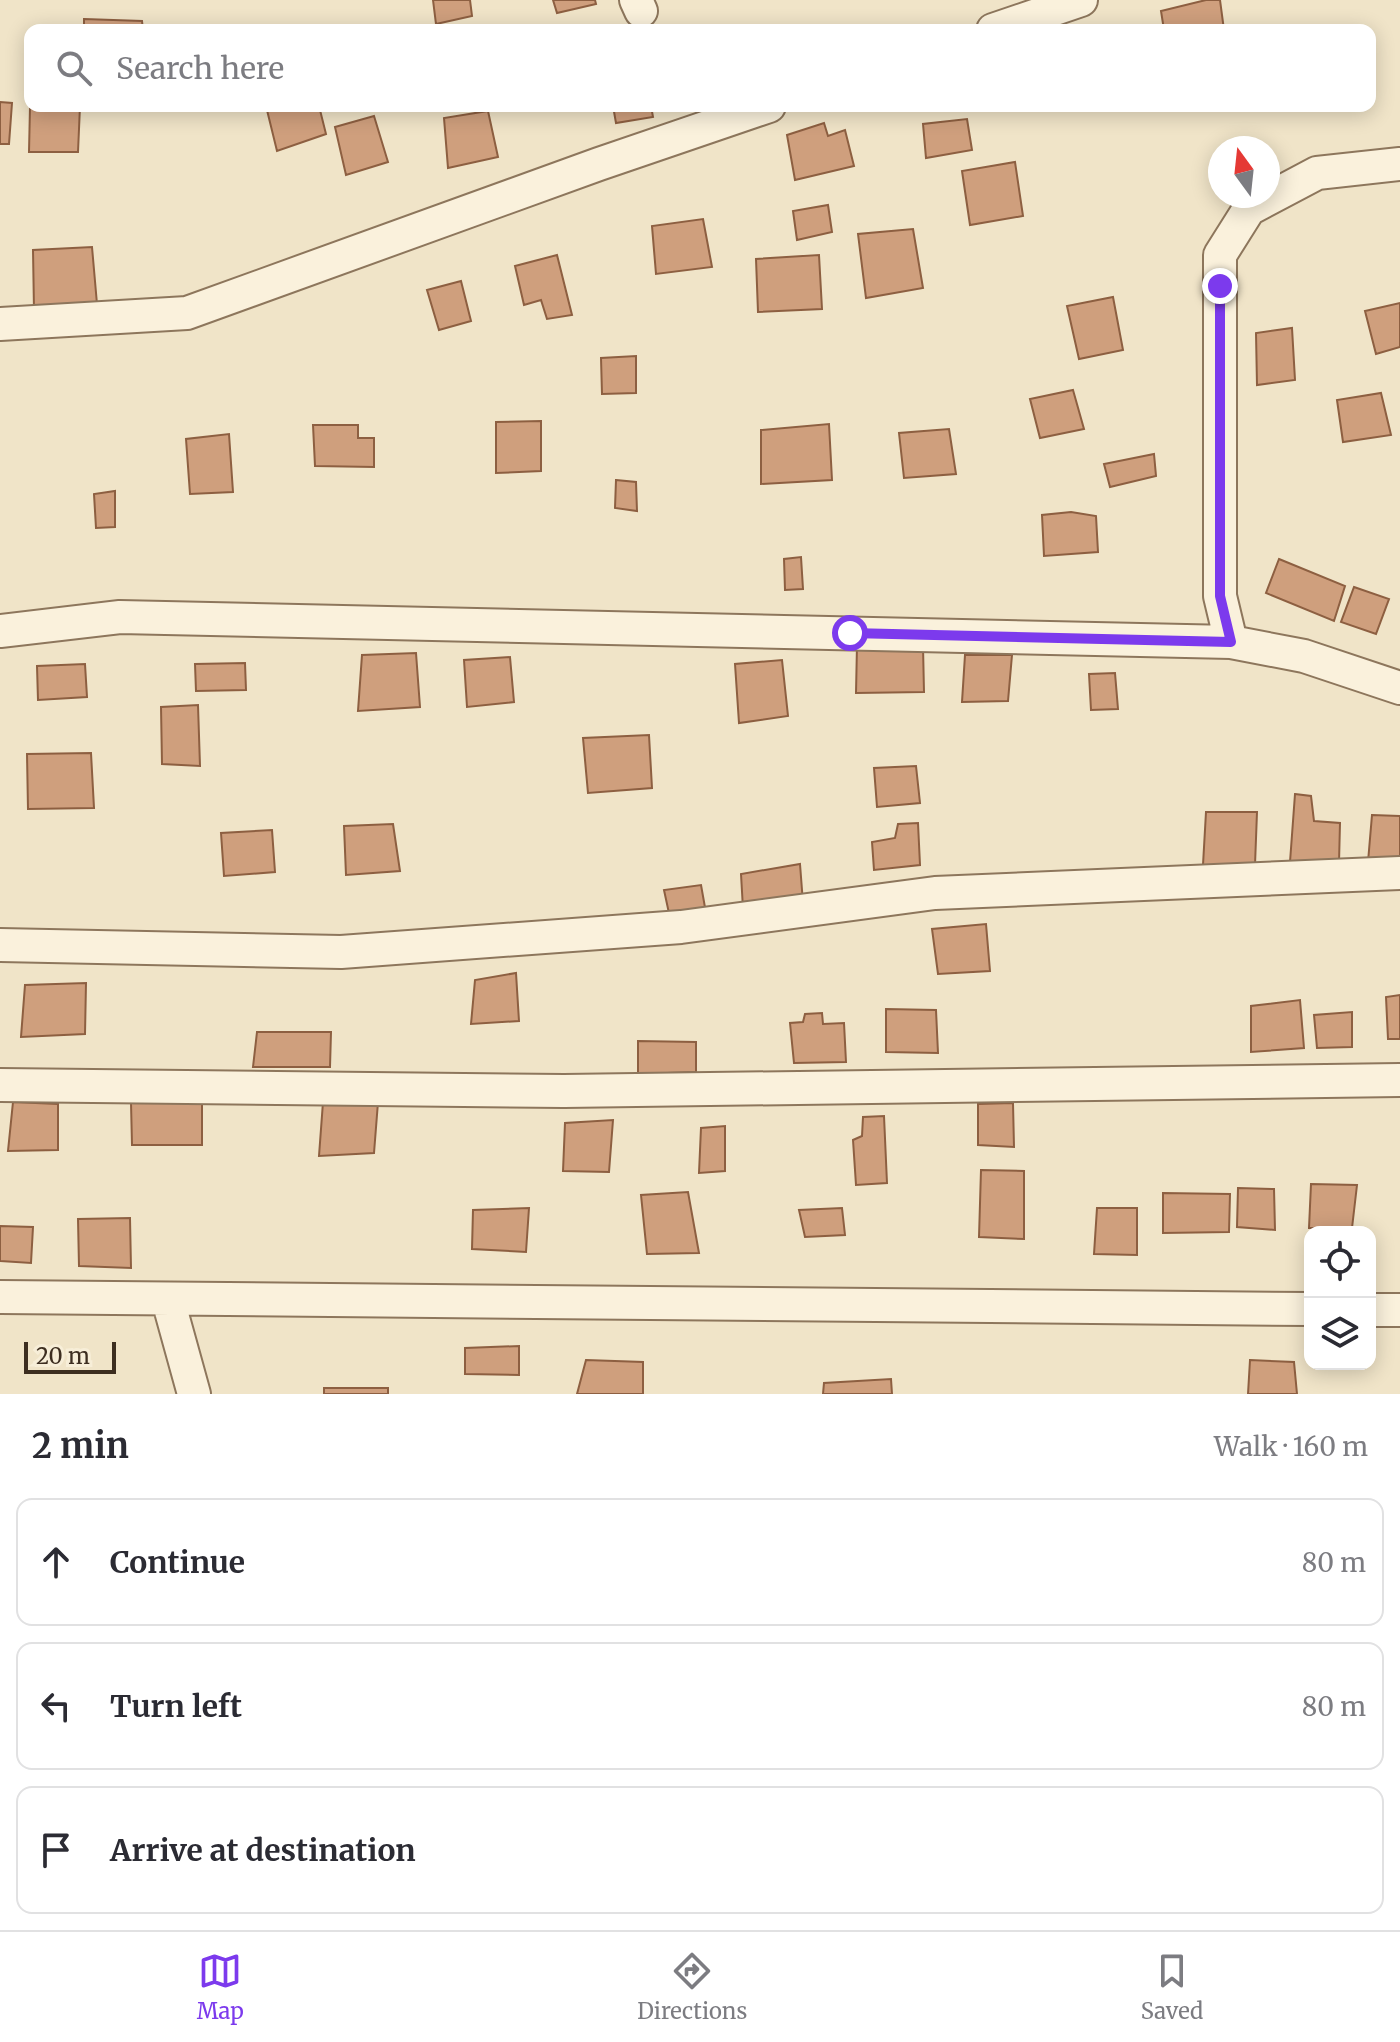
<!DOCTYPE html>
<meta charset="utf-8">
<style>
body{margin:0;font-family:Merriweather,serif;background:#f7f7f7;color:#2b2b33}
.controls{position:absolute;right:24px;bottom:24px;display:grid;overflow:hidden;border-radius:16px;box-shadow:0 4px 20px #0003}
.controls button{width:72px;height:72px;display:grid;place-items:center;padding:0;border:0;border-bottom:2px solid #e1e1e2;background:#fff;color:#2b2b33;font:40px sans-serif}
.compass{position:absolute;left:1208px;top:136px;width:72px;height:72px;border-radius:50%;background:#fff;box-shadow:0 4px 20px #0003;rotate:345deg}
.scale{position:absolute;left:24px;bottom:20px;width:92px;box-sizing:border-box;padding-left:8px;border:4px solid #3d2e20;border-top:0;font-size:22px;line-height:28px;white-space:nowrap;color:#3d2e20;-webkit-text-stroke:6px #f7eed8;paint-order:stroke}
.stop{position:absolute;width:24px;height:24px;margin:-18px;border:6px solid #7c3aed;border-radius:50%;background:#fff}
.stop.end{background:#7c3aed;border-color:#fff;box-shadow:0 2px 8px #0008}
.list{margin:0;padding:0;list-style:none}
h2{display:flex;justify-content:space-between;align-items:center;height:104px;margin:0;padding:0 32px;font-size:34px}
h2 small{font-size:26px;font-weight:400;color:#7c7c81}
.list li{display:grid;grid-template-columns:52px 1fr auto;gap:24px;align-items:center;box-sizing:border-box;height:128px;margin:0 16px 16px;padding:0 16px;border:2px solid #e1e1e2;border-radius:16px}
.list b{display:block;font-size:30px;white-space:nowrap}
.list em{font-size:26px;font-style:normal;color:#7c7c81}
.icon{flex:none;width:44px;height:44px;fill:none;stroke:currentColor;stroke-width:2;stroke-linecap:round;stroke-linejoin:round}
.map{position:relative;flex:none;width:1400px;height:1394px;overflow:hidden}
.search{position:absolute;background:#fff;box-shadow:0 4px 20px #0003;left:24px;right:24px;top:24px;height:88px;display:flex;align-items:center;gap:20px;box-sizing:border-box;padding:0 28px;border-radius:16px;color:#7c7c81;font-size:30px}
.sheet{height:536px;background:#fff}
nav{display:flex;justify-content:space-around;align-items:center;box-sizing:border-box;height:112px;border-top:2px solid #e1e1e2;background:#fff;font-size:22px;color:#7c7c81}
nav a{display:grid;justify-items:center;gap:4px}
nav .on{color:#7c3aed}
.map>svg:first-child{display:block}
</style>
<div class="map">
<svg width="1400" height="1394" viewBox="0 0 1400 1394">
<rect width="100%" height="100%" fill="#f0e4c8"/>
<path fill="#cf9f7d" stroke="#8d5f41" stroke-width="2" d="M433,0h37l2,16 -36,8z
M553,0h42l1,4 -39,9z
M1206,0h14l4,30h-60l-3,-19z
M84,19l58,2 1,9h-59z
M0,102l12,1 -3,41h-9z
M80,106l-2,46h-49l1,-45z
M266,106h53l7,28 -49,17z
M613,106h38l2,11 -37,6z
M488,111l10,46 -50,11 -4,-50z
M374,116l14,46 -42,13 -11,-48z
M967,119l5,31 -46,8 -3,-34z
M824,123l4,13 17,-6 9,36 -59,14 -8,-45z
M1015,162l8,54 -53,9 -8,-54z
M828,205l4,27 -35,8 -4,-29z
M703,219l9,48 -56,7 -4,-48z
M913,229l10,59 -57,10 -8,-64z
M92,247l5,57 -63,6 -1,-60z
M557,255l15,60 -25,4 -6,-19 -17,5 -9,-39z
M819,255l3,54 -64,3 -2,-53z
M461,281l10,40 -32,9 -12,-40z
M1113,297l10,53 -44,9 -12,-53z
M1400,303v44l-24,7 -11,-43z
M1292,328l3,52 -38,5 -1,-52z
M636,356v37l-34,1 -1,-36z
M1073,390l11,39 -44,9 -10,-39z
M1381,393l10,42 -48,7 -6,-42z
M541,421v50l-45,2v-51z
M829,424l3,56 -71,4v-54z
M313,425h45v13h16v29l-59,-1z
M949,429l7,45 -52,4 -5,-45z
M229,434l4,58 -43,2 -4,-55z
M1154,454l2,22 -46,11 -6,-23z
M616,480l20,2 1,29 -22,-3z
M115,491v36l-19,1 -2,-34z
M1071,512l25,4 2,36 -54,4 -2,-41z
M801,557l2,32 -18,1 -1,-31z
M1279,559l66,27 -11,35 -68,-28z
M1354,587l35,12 -13,35 -35,-12z
M857,645l66,1 1,46 -68,1z
M416,653l4,54 -62,4 4,-56z
M965,655h47l-4,46 -46,1z
M510,657l4,45 -47,5 -3,-47z
M782,660l6,56 -49,7 -4,-59z
M245,663l1,27 -50,1 -1,-27z
M85,664l2,33 -49,3 -1,-34z
M1115,673l3,36 -27,1 -2,-36z
M198,705l2,61 -38,-2 -1,-57z
M649,735l3,53 -64,5 -5,-55z
M91,753l3,55 -66,1 -1,-55z
M916,766l4,37 -43,4 -3,-39z
M1295,794l16,2 3,25 26,2 -1,40 -49,-1z
M1206,812h51l-2,53h-52z
M1372,815l28,1v47l-32,-1z
M918,823l2,42 -46,5 -2,-28 23,-4 3,-14z
M393,824l7,47 -54,4 -2,-49z
M272,830l3,42 -51,4 -3,-43z
M800,864l3,39 -60,6 -2,-35z
M701,885l5,28 -36,5 -6,-28z
M986,924l4,47 -52,3 -6,-45z
M516,973l3,48 -48,3 4,-44z
M86,983l-1,51 -64,3 4,-52z
M1400,995v44h-12l-2,-42z
M1300,1000l4,48 -53,4v-46z
M886,1009l50,1 2,43 -52,-1z
M1352,1012v35l-35,1 -3,-33z
M822,1013l1,11 21,-1 2,39 -52,1 -4,-40 13,-1 2,-8z
M257,1032h74l-1,35h-77z
M638,1041l58,1v30l-58,2z
M202,1100v45h-70l-1,-42z
M13,1102l45,2v46l-50,1z
M323,1102h55l-4,51 -55,3z
M1013,1103l1,44 -36,-2v-41z
M884,1116l3,67 -31,2 -3,-45 9,-4 1,-19z
M613,1120l-4,52 -46,-1 2,-48z
M725,1126v45l-26,2 2,-45z
M981,1170l43,1v68l-45,-2z
M1311,1184l46,1 -5,43h-43z
M1238,1188l36,1 1,41 -38,-3z
M688,1192l11,61 -52,1 -6,-59z
M1163,1193l67,1 -1,38 -66,1z
M529,1208l-3,44 -54,-3 1,-39z
M842,1208l3,27 -40,2 -6,-27z
M1097,1208h40v47l-43,-1z
M130,1218l1,50 -52,-2 -1,-47z
M0,1226l33,1 -2,36 -31,-2z
M519,1346v29l-54,-1v-26z
M586,1360l57,2v32h-66z
M1250,1360l44,2 3,32h-49z
M891,1379l1,15h-69l1,-11z
M324,1388h64v6h-64z"/>
<g fill="none" stroke-linecap="round" stroke-linejoin="round">
<g stroke="#8d765c" stroke-width="36">
<path id="minor" d="M636,0l5,11
M993,30l88,-30
M1400,164l-83,9 -68,36 -29,46v341l11,46 73,14 96,32
M0,324l187,-11 412,-149 170,-58
M0,631l120,-14 1111,25
M0,945l341,7 340,-25 254,-34 465,-20
M0,1085l564,6 836,-11
M0,1297l1310,12
M168,1300l26,94
M1370,1310h30"/>
</g>
<use href="#minor" stroke="#faf1dc" stroke-width="32"/>
</g>
<g fill="none" stroke-linecap="round" stroke-linejoin="round">
<path stroke="#7c3aed" stroke-width="10" d="M850,633l381,9 -11,-46v-310"/>
</g>
</svg>
<div class="controls">
<button><svg class="icon" aria-label="locate" viewBox="0 0 24 24"><circle cx="12" cy="12" r="6"/><path d="M12 2v4M12 18v4M2 12h4M18 12h4"/></svg></button>
<button><svg class="icon" aria-label="layers" viewBox="0 0 24 24"><path d="M12 4l9 5-9 5-9-5zM3 14l9 5 9-5"/></svg></button>
</div>
<svg class="compass" viewBox="-18 -18 36 36"><path d="M0-13l5 13h-10z" fill="#e53935"/><path d="M0 13l5-13h-10z" fill="#7c7c81"/></svg>
<div class="scale">20 m</div>
<div class="stop" style="left:850px;top:633px"></div>
<div class="stop end" style="left:1220px;top:286px"></div>
<div class="search"><svg class="icon" aria-label="search" viewBox="0 0 24 24"><circle cx="10" cy="10" r="6"/><path d="M15 15l6 6"/></svg>Search here</div>
</div>
<section class="sheet">
<h2>2 min<small>Walk · 160 m</small></h2>
<ul class="list">
<li><svg class="icon" aria-label="ahead" viewBox="0 0 24 24"><path d="M12 20V5M6 11l6-6 6 6"/></svg><div><b>Continue</b></div><em>80 m</em></li>
<li><svg class="icon" aria-label="left" viewBox="0 0 24 24"><path d="M17 20v-9H6M10 6l-5 5 5 5"/></svg><div><b>Turn left</b></div><em>80 m</em></li>
<li><svg class="icon" aria-label="arrive" viewBox="0 0 24 24"><path d="M6 21V4h12l-3 4 3 4H6"/></svg><div><b>Arrive at destination</b></div></li>
</ul>
</section>
<nav>
<a class="on"><svg class="icon" aria-label="map" viewBox="0 0 24 24"><path d="M3 6l6-2 6 2 6-2v14l-6 2-6-2-6 2zM9 4v14M15 6v14"/></svg>Map</a>
<a><svg class="icon" aria-label="directions" viewBox="0 0 24 24"><path d="M12 3l9 9-9 9-9-9zM9 14v-3h6M13 9l2 2-2 2"/></svg>Directions</a>
<a><svg class="icon" aria-label="saved" viewBox="0 0 24 24"><path d="M7 4h10v16l-5-4-5 4z"/></svg>Saved</a>
</nav>
